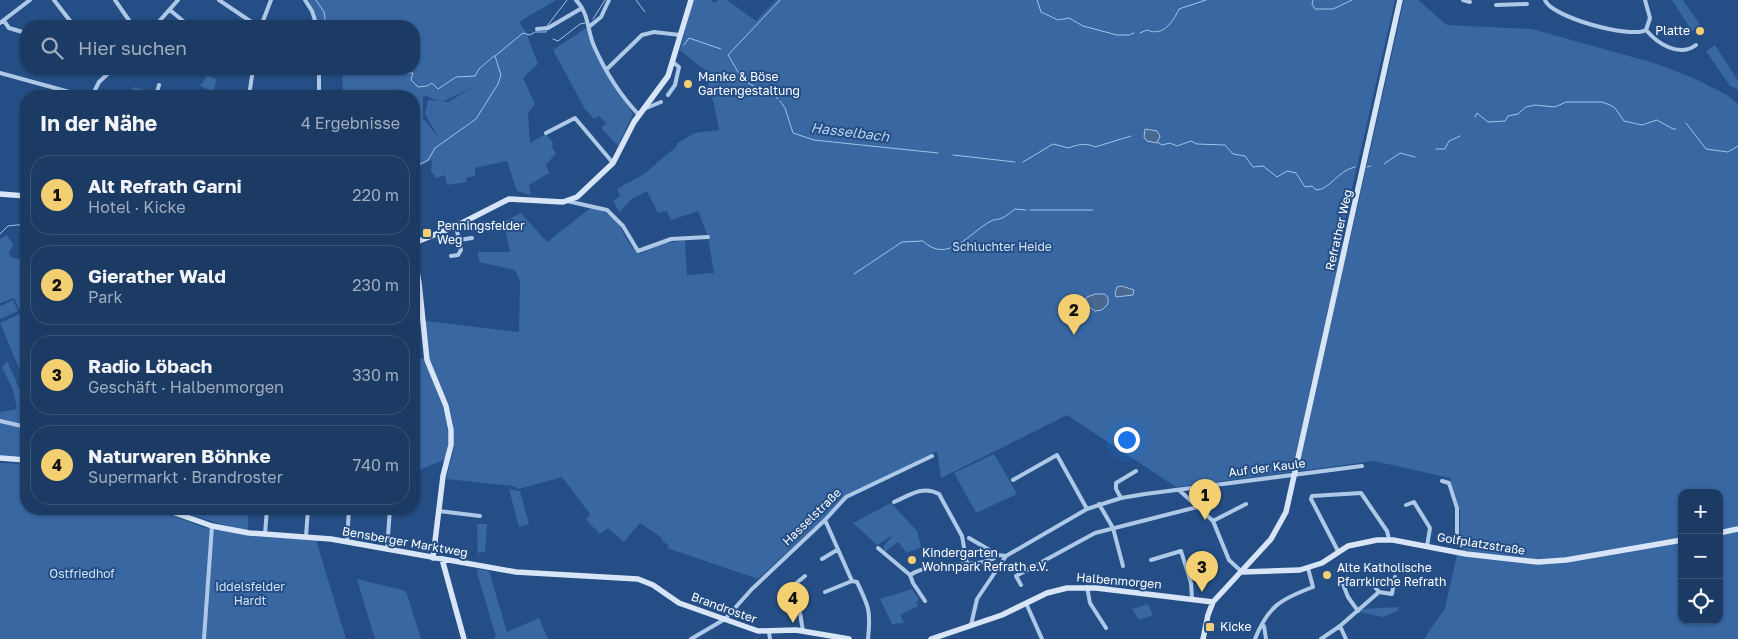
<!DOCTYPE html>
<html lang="de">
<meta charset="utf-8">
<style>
body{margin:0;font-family:"Golos Text",sans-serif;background:#24416a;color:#f1f3f6}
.controls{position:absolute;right:15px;bottom:15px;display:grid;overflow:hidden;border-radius:10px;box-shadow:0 1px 4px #0004}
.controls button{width:45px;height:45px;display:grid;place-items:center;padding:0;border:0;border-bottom:1px solid #395478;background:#1b3a64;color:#f1f3f6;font:25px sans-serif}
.you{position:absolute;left:1126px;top:439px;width:18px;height:18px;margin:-12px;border:4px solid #fff;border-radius:50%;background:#1a73e8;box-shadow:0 0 0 8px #1a73e833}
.badge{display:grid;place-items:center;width:32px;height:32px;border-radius:50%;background:#f3cf71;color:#111;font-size:16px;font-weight:700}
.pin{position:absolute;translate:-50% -41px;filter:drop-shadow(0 1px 2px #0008)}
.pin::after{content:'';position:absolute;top:26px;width:18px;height:15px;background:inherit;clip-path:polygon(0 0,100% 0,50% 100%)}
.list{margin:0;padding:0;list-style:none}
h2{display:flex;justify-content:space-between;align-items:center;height:65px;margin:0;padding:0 20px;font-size:21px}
h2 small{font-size:16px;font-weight:400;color:#a0adbf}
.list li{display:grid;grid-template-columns:32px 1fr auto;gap:15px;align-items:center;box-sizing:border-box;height:80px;margin:0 10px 10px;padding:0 10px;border:1px solid #395478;border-radius:20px}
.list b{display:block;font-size:19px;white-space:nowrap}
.list p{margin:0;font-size:16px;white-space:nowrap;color:#a0adbf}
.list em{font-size:16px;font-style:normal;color:#a0adbf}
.icon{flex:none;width:28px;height:28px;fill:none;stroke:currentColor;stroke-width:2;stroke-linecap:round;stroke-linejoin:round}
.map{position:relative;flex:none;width:1738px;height:639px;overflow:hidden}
.search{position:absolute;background:#1b3a64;box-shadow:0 1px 4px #0004;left:20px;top:20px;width:400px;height:55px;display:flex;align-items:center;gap:12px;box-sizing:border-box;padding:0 18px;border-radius:20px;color:#a0adbf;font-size:19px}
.panel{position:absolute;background:#1b3a64;box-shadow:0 1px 4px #0004;left:20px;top:90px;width:400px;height:425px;border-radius:20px}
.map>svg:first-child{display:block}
</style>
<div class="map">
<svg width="1738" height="639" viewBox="0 0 1738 639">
<rect width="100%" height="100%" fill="#244e85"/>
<path fill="#3867a2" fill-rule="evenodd" d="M308,0h248l-37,22 7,10 12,32 -15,14 12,26 -7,9 2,30 16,-9 7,9 -1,4 4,7 -10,10 3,9 -20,12 2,10 -14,-4 -10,-30 -32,7v8l-9,2 1,4 -20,3 -2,-10 -9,3 -5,-7 1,-11 -13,7 -5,6v-77h-19l-1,-7 -6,7h-45l-1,-27h72v-43h-95l-4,-14zM472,88l-24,14 -20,-2 -3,14 14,24 -16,-20v-23l19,7z
M693,0h17l5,3 3,-3h9l29,21 20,-21h619l-55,241 8,8 56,-249h14l29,25 85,4 122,34 37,14 36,18 11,9v535h-314l21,-31 12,-54 3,-5v-38l-10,-33 -76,-17 -198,26 -109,-72 -126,63 -4,-27 -78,39 -23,17 -78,72 -91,-31 1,-3 -6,-4v-3l-22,-15 -16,19 -16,-14 -8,6 -14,-14 4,-6 -28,-37 -43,12 -7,-3 -66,-7 8,-31 -1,-24 -4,-19 -19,-43 -5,-41 94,11 1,-51 -5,-11 -36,-8 -1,-10h32l-6,-30 17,-9 26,29 45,-35c35,10 29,37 48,47l21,-10 24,-4 2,35 27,-2 -6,-36 -10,-26 -27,9 -4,-9 -9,2 -11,-22 -14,7 -14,14 -6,-11 7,-5 -3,-7 27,-15 33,-28 -1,-2 19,-11 24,-3 -5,-26 -6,-19 5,-11 -11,-6 -22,-18zM1682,493h37v127h-37z
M1672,0h11l18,26 -9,5z
M586,28l5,16 42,70 -15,32 -17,-18 5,-5 -7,-7 -5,3 -9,-10 -32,-59z
M1715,45l23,36v8l-8,-3 -24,-35z
M207,76l9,3 -2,13 -14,-6z
M133,87l22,5 -1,4h-23z
M7,235l6,10 -4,8 2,4 15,5v46l-6,3 -6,-13 -14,5v-64z
M13,300l5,11 -18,8v-13z
M26,311v60l-5,2 -21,-50z
M424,358c12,35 31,63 22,101l-32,13v-112z
M7,361l19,43v23l-26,-7v-8l17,-3 -4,-19 -11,-23z
M0,422l26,6v31l-26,-2z
M994,454l23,40 -41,19 -22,-40z
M0,463l26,1v45h128l52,19 7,-1 103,13 30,99h-346z
M509,489l11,2 9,33 -10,3z
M891,503l26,28 4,16 -14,6 -9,-11 -13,10 -2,-5 10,-12 -16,10 -24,-22z
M171,509h77v23z
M477,524h10l-2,28h-6l-1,10z
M476,569l13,2 18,61 32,-14 9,21h-56l4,-2z
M357,579l49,12 15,48h-46z
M912,589l7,11 -3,2 2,4 -18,9 4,8 -12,1 -12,-25z
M1148,604l5,11 -14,5 -7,-11z
M1398,607v4l-15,6 -25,-5 5,-3z"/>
<path fill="#49678f" stroke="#a2c2e9" d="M1145,129l12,2 3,5 -3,7 -10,-2 -3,-4z
M1122,286l12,4 -1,5 -17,2 -1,-4 2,-6z
M1095,294h10l3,4v6l-6,6 -7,1 -11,-8 3,-6z"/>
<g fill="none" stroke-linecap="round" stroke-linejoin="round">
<path stroke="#a2c2e9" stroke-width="1" d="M316,0l8,12 2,14
M636,0l9,12
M1037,0l4,12 17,8 11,-2 14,8 34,9h12l5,-2
M1313,0l-1,4 3,5h18l19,-9
M593,19l12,-19
M1140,33l7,-3c16,7 26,-8 32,-21l27,-9
M553,39l5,2 22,-17 5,-1
M684,45l5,-7 32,11
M399,69l5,4h9l-2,7 7,7 9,-1 5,-3 6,6 18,-12 19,-1 4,-7 15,-13
M778,99c-11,-12 -16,-8 -28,-15 -10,-5 -16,-20 -22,-29l52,-55
M780,101l5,7 8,25 21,7 124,13
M1475,117l2,-4 11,9 17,-1 3,-5 10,-2 8,-7 9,-2 20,2 11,-5h36l8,3 5,3 9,13 18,4 15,-5 16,9h3
M1686,123l20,26 22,3 10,-6
M1157,142l5,3 8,-2 7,3 14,-5 6,3 28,1 8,9 12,2 8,11 10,-1 14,11 10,-6 9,2 9,14 7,-1 4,4c14,0 22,-20 39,-23
M1436,149h9l4,-8 11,-5
M953,155l62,7
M1023,162l30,-18 16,4c8,-4 19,-5 26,-1l36,-11
M1384,164l16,-11 15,4
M1367,167l4,-1
M414,172l6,-8 8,-4 7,-12 41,-29 22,-35 3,-9 -6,-19 28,-23 7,2 5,-3h11l1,-6 20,-26
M1030,210h63
M0,234l8,-8 18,-2
M854,274l48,-32 21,-1c25,24 47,-9 68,-20 3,-2 8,-1 11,-3 5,-2 9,-6 13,-9l11,1"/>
<path stroke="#aec8e8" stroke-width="4" d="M54,0l20,26
M115,0l18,26
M219,0l34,23 8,2
M305,0l7,11 5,15
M576,0c13,13 11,30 18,46 11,25 27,50 45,69
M1463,0l7,2
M1545,0c6,17 85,39 101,30 11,13 33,28 50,15
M1645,0l5,18 -4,12
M1496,5l31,-1
M170,10l19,16
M4,21l5,7 17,5
M0,23l30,-23
M155,26l23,-26
M261,26l10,-26
M590,26l11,-9 8,-17
M537,29l11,-1 34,-20
M176,69l4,4
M607,69l35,-34 12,-3 26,3
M0,73l84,23
M668,95l7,-10 4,-18 -5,-4
M92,96l7,-14 14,-13
M156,96l3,-11
M249,96l4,-27
M319,96v-27
M644,109l17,-7
M546,133l29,-15 38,45
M567,201l40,9 16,16 15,25 33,-12 37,-2
M459,240l13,-2
M451,256l7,-1 3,-5 -5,-24
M0,421l26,6
M1013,480l44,-25 30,54
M1442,481l7,2 8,25v34
M1179,490l34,31 16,39 13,12
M1121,498l-5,-9v-6l20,-12
M894,502c16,-7 29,-17 45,-8l23,42 5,28
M1099,504l14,24 10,38
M1406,505l8,-3 16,26 -3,18
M439,511l41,5
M825,520l27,61 5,1c12,25 14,29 11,57
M1213,521l33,-17
M265,534l2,-25
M306,536l2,-27
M969,538l29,17 8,1
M347,542l2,-33
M878,548l32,27 3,8 12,18
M387,549l3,-40
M1338,551l-27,-52 1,-3 49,-3 26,38 2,8
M822,559l15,-9
M1151,560l30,-9 10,32 1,15
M910,575c24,-16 75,-5 88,-20
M1370,581l9,11
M1343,584l5,13 10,14
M1021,585l-5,-9 79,-43 102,-26
M1087,587l3,16 16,25
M825,592l27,-11
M1026,603l16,36
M971,625l6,-26 29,-43 81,-47 34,-11 24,-4 217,-28
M1264,626l2,13
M1340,626l6,13
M803,631l-3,-18 -17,-19 22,-18
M769,632l1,7
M204,639l8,-113
M691,639l34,-20 27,-30 73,-69 21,-23 86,-41
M1255,639c13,-33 26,-40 58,-52l-5,-19
M1321,639l19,-13 39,-34 13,2 3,-17"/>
<path stroke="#d8e5f7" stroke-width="5.5" d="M0,194l26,2
M414,243l42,-17 53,-27 54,3 14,-5 36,-34 21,-41 34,-46 23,-76
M414,255l5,28 8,77 19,46 5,24v15l-8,31 -10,82
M0,458l26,2
M164,509l48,17 37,7 82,6 185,33 122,7 15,6 26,18 79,28 38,-1 53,9
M1719,533l19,-4
M442,559l22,80
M1242,572l58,-2 22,-7 26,-17 29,-6h16l73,14 72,8 28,-2 116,-20
M931,639l71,-24 45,-22 20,-5h29l117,14
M1203,639l5,-24 5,-13 58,-63 15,-27 114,-512"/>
</g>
<g fill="#f3cf71" stroke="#244e85" stroke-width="2">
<circle cx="1700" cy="31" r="5"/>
<circle cx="688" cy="84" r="5"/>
<rect x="422" y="228" width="10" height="10" rx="2.5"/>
<circle cx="912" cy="560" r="5"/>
<circle cx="1327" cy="575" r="5"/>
<rect x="1205" y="622" width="10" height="10" rx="2.5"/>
</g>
<g text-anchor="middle" stroke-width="4" stroke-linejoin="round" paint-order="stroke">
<g font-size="12" fill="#fff" stroke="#244e85" text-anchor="start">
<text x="1690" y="35" text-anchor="end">Platte</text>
<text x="698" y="81">Manke &amp; Böse<tspan x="698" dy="14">Gartengestaltung</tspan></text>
<text x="437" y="230">Penningsfelder<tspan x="437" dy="14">Weg</tspan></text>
<text x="922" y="557">Kindergarten<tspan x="922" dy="14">Wohnpark Refrath e.V.</tspan></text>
<text x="1337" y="572">Alte Katholische<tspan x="1337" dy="14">Pfarrkirche Refrath</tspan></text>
<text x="1220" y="631">Kicke</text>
</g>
<g font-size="12" fill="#fff" stroke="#244e85">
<text transform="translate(1339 230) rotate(-77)" y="4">Refrather Weg</text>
<text transform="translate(1267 468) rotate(-7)" y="4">Auf der Kaule</text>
<text transform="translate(812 517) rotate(-44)" y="4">Hasselstraße</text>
<text transform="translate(405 542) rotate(10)" y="4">Bensberger Marktweg</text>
<text transform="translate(1481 544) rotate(9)" y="4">Golfplatzstraße</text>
<text transform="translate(1119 581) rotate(5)" y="4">Halbenmorgen</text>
<text transform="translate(724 608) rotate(20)" y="4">Brandroster</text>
</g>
<g font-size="12" fill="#d2e2f6" stroke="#244e85">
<text x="1002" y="251">Schluchter Heide</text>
<text x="82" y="578">Ostfriedhof</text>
<text x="250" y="591">Iddelsfelder<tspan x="250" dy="14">Hardt</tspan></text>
</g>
<g font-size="14" font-style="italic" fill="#b9d2f0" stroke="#244e85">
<text transform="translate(850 132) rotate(7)" y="5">Hasselbach</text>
</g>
</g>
</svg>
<div class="controls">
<button>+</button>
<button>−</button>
<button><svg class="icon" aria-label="locate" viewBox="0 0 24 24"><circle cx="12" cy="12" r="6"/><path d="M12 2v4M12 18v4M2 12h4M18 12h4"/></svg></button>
</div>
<div class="you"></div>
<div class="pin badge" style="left:1205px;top:520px">1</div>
<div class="pin badge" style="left:1074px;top:335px">2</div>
<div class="pin badge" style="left:1202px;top:592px">3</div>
<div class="pin badge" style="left:793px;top:623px">4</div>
<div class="search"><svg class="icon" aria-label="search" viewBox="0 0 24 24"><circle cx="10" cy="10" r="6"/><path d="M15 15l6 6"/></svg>Hier suchen</div>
<section class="panel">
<h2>In der Nähe<small>4 Ergebnisse</small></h2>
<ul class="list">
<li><span class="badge">1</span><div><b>Alt Refrath Garni</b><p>Hotel · Kicke</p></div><em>220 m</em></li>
<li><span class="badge">2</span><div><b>Gierather Wald</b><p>Park</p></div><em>230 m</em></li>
<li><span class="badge">3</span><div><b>Radio Löbach</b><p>Geschäft · Halbenmorgen</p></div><em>330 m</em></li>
<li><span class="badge">4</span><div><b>Naturwaren Böhnke</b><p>Supermarkt · Brandroster</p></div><em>740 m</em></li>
</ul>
</section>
</div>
